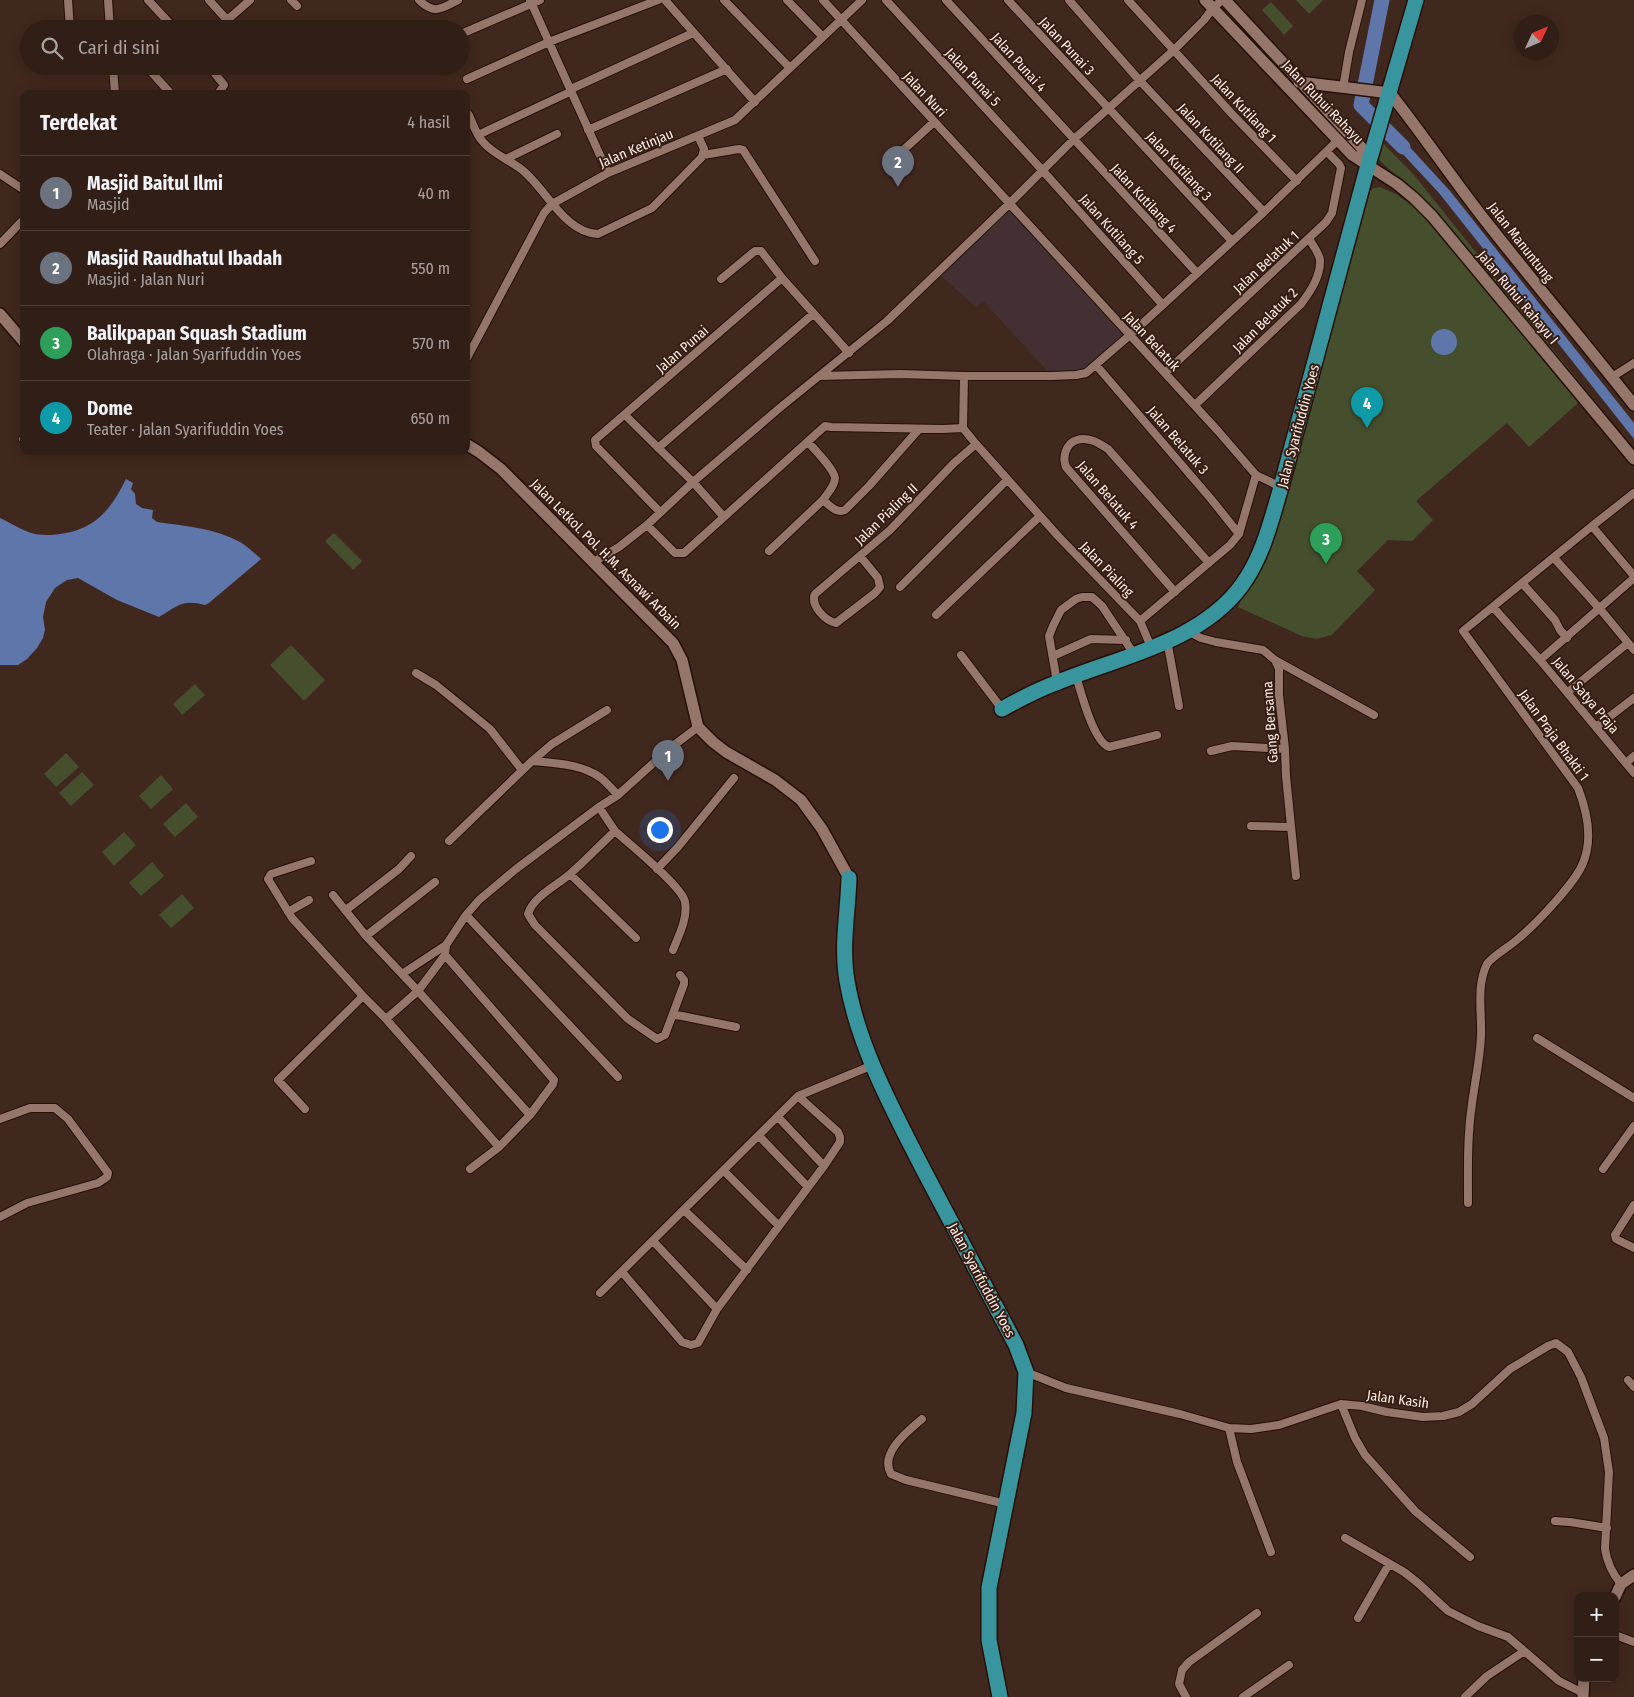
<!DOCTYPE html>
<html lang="id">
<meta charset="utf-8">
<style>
body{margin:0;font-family:"Fira Sans Condensed",sans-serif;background:#3d2b23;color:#f1f3f6}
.controls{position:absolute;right:15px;bottom:15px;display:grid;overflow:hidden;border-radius:10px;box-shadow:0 2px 12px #0003}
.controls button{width:45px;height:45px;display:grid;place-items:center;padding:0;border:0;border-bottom:1px solid #4c3c35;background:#311e16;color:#f1f3f6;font:25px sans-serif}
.compass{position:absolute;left:1514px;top:15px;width:45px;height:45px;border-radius:50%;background:#311e16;box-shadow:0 2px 12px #0003;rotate:46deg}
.you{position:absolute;left:659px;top:829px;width:18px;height:18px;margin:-12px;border:4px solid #fff;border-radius:50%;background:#1a73e8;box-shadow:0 0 0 8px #1a73e833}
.badge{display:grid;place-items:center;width:32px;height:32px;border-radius:50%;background:#7abff8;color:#fff;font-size:16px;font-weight:700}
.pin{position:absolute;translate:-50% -41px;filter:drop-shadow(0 1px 2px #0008)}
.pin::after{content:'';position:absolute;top:26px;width:18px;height:15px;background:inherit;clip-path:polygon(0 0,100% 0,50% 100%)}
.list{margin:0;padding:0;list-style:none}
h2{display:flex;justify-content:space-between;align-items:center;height:65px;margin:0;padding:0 20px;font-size:21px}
h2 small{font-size:16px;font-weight:400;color:#a8a2a1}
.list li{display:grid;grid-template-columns:32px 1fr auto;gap:15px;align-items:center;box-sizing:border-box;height:75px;padding:0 20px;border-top:1px solid #4c3c35}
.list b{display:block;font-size:19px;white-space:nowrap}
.list p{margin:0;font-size:16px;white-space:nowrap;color:#a8a2a1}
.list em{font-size:16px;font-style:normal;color:#a8a2a1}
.icon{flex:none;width:28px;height:28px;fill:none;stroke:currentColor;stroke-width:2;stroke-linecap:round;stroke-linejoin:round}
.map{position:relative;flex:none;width:1634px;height:1697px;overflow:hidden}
.search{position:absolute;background:#311e16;box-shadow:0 2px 12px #0003;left:20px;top:20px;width:450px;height:55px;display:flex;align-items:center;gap:12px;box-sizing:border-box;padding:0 18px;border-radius:28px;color:#a8a2a1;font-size:19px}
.panel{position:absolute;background:#311e16;box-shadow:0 2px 12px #0003;left:20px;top:90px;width:450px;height:365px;border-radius:10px}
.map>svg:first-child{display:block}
</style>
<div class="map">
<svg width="1634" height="1697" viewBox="0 0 1634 1697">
<rect width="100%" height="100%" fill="#41281e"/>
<path fill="#443033" d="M1009,207l116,129 -41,34 -32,6 -67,-73 -3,-2 -6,6 -38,-34z"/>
<path fill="#454f2d" d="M1296,0h27l-14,14z
M1271,2l22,24 -9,9 -22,-25z
M1380,140l34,35 76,95 -6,6 -62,-77 -45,-41z
M1380,187l16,7 25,18 157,191 -49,44 -22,-24 -91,78 17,19 -21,21 -24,-1 -31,31 18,19 -43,45 -15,4 -15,-3 -64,-29 44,-92 86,-323 6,-4z
M1492,274l142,175v10l-148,-180z
M334,533l28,28 -9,9 -28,-29z
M291,645l34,35 -21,21 -34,-36z
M195,684l10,11 -23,20 -9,-11z
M66,753l13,14 -23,20 -12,-13z
M82,772l12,13 -23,21 -12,-13z
M161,775l12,14 -22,20 -12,-13z
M186,803l12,14 -23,20 -12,-13z
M124,832l12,13 -22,21 -12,-14z
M152,862l12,14 -23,20 -12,-13z
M182,894l12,14 -23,20 -12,-13z"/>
<path fill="#5e76a9" d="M1407,144l43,47 184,232v16l-195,-246 -40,-43z
M1431 342a13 13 0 1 1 26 0a13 13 0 1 1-26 0Z
M126,479l7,4 -2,6 4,5 1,10 6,4 11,2 -1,8 5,4c28,4 57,6 83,20 7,4 14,11 21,17l-52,44 -4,2c-23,-6 -27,1 -46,12l-42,-17 -39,-22 -11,2 -12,8 -9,14 -3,15 2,13 -2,8 -6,10 -10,11 -9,6h-18v-147c11,5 23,13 35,16 10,2 21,1 31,-1 32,-6 46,-26 60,-54z"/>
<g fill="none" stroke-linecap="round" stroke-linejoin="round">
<path stroke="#5e76a9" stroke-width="15" d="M1382,0l-21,105 42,42"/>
<g stroke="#261007" stroke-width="10">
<path id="street" d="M68,0l2,29
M108,0l2,29
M148,0l27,29
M209,0l18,20
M291,0l6,6
M419,0c15,15 22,9 39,0
M530,0l78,173
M665,0l90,102
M724,0l66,68
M787,0l36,37
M823,0l395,431 38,44 25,12
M886,0l157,171 119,133
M946,0l251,273
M1008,0l224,241
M1069,0l71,81 124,131
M1128,0l104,114 65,67
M217,29l33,-29
M461,34l79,-34
M113,66l2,28
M146,66l25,28
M209,66l15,19 -6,9
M467,79l82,-37 109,-42
M1343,88l6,-36 13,-52
M571,89l122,-56
M469,115c4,9 7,20 14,27 10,12 26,18 38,27 25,19 43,64 77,65l54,-26 50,-51 2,-8 -6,-13
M588,130l139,-61
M478,135l94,-44
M899,154l35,-32
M703,155l36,-6 4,1 72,111
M506,159l51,-25
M0,174l24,16
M0,244l24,-25
M721,279l34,-28h6l21,27
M466,360l78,-147 8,-9 56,-31 127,-53 127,-120
M1096,365l115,134 28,35
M1165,373l161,-151 6,-9 9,-45 -2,-4 -12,-12
M820,376l80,-2 64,2h88l24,-1 10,-2 44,-38 134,-123 73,-71
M964,376l-1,52 13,16 82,92 82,85 90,-76 9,-11 17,-59
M1612,377l22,-14
M1195,405l106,-101c9,-12 20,-28 19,-44 -1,-7 -7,-15 -11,-21
M625,415l68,67 31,35
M23,439l1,-1
M658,448l155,-134
M1634,493l-42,33 42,50
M823,500c6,5 14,14 22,10l24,-24 50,-57
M660,512l-64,-66 -1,-6 187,-162 67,75
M647,525l28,28h9l141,-127 6,1 112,2 20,-1
M769,551l54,-51c4,-6 12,-14 12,-22 -1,-9 -21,-29 -27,-36
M860,556l18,22 2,9 -5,6 -39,30c-11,-2 -26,-18 -21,-29l75,-64 64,-67 22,-19
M1554,558l46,51 34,41
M592,563l27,-16 28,-22 46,-43 89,-76 105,-85 122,-117 64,-64 101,-90 30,-30 9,-12 9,-8
M1634,578l-94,82 94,113
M1522,583l33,37 5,10 7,8
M900,587l107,-107
M1175,592l-109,-125c-4,-10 0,-24 11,-27 11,-4 23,4 31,9l101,114
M1493,607l47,53
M936,615l104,-99
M1140,621l11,26
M1187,631l14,7 15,4 47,8 12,10 4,9v26l6,54 1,27 10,100
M1167,640l12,66
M961,655l41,54
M1053,656l38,-17 35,1
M1275,660l99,55
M416,673l20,12 54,44 32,41
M1076,676c5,16 17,65 33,71l48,-12
M1057,682l-8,-46 4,-10 8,-16 15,-11 6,-2h10l10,9 32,48
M1568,692l60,-49
M1596,727l38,-29
M1211,751l21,-5 53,3
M532,761l20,-17 55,-34
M1626,763l8,-7
M599,807l16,24
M1251,826l40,1
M449,841l83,-80c23,2 50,3 69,17 6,5 12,12 17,17
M311,861l-40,13 -3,5 24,39 71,78 23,23 113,128 -29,22
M657,869l21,-22 56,-69
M570,874l66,64
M333,895l33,41 52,55 112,124
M346,910l53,-41 12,-13
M288,912l21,-12
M466,915l152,162
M366,936l69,-54
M673,950c6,-15 15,-32 12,-48 -2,-15 -57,-59 -70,-71 -15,14 -30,30 -45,43 -14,12 -37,23 -42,40l7,11 93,94 29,20 8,-4 19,-51v-4l-4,-5
M445,955l109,125 -1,4 -23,31 -31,32
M402,974l44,-29
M674,1015l8,1 54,11
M386,1019l32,-28 27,-36 1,-10 20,-30 13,-15 37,-31 83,-62 19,-12 51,-46 29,-22
M1537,1038l97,60
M305,1109l-27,-29 85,-84
M778,1117l46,49
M0,1119l30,-11h25l13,11 40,54 -1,4 -9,6 -71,20 -27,14
M759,1136l49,51
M1603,1169l31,-43
M724,1171l55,55 45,-60 16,-24v-5l-2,-5 -40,-36
M1468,1203c0,-33 -1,-66 4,-99 3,-23 8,-45 9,-68 1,-23 -5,-50 6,-72 4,-7 25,-19 32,-26 17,-14 57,-56 64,-75 10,-24 4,-52 -5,-75l-115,-157 129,-105
M1634,1205l-19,30 1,4 18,9
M684,1210l63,60
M653,1241l64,68 62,-83
M622,1272l60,70 9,3 7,-2 19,-34
M600,1293l198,-197 75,-31
M1026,1372l40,16 114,26 49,14 22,1 28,-4 62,-21 21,2 25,6 36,5 20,-1 16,-4 13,-8 38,-35 38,-23 8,-3 12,9 13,25 23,61 5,34 -4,77c2,14 7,24 16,35
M1628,1380l6,7
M1341,1404l14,34 10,17 50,56 55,46
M922,1419c-14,12 -43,34 -31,55l15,6 100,24
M1229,1428l8,34 34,90
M1555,1521l15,1 37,6
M1345,1538l59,34 14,11 30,28 30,15 30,11 51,44 24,12
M1358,1618l31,-54
M1615,1635l19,7
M1186,1697l-7,-13 3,-14 7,-8 68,-49
M1243,1697l46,-32
M1465,1697l22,-21 36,-24"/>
</g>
<g stroke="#261007" stroke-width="14">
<path id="secondary" d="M1205,0l147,155 45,29 17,14 18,18 202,243
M1225,0l136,147 7,18
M1299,82l91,11c34,43 64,88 98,131 48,61 98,120 146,181
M0,314l24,28
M466,444l13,8 22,17 172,174 9,17 16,67 15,15 13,10 49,28 26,20 21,29 27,49
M1615,1597l6,-13 13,-9
M1583,1697l1,-19"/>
</g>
<g stroke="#261007" stroke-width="18">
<path id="highway" d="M1002,709c18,-10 35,-19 54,-26 62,-26 144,-40 186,-98 21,-29 29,-64 39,-98l87,-322 48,-165
M849,878c-1,34 -8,68 -2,103 11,65 45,127 75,186 31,59 63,119 94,178l10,27 -2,41 -35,175v52l11,57"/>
</g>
<use href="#street" stroke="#95766b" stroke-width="8"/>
<use href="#secondary" stroke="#95766b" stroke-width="11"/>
<use href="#highway" stroke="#38959e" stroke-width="15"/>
</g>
<g text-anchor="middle" stroke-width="4" stroke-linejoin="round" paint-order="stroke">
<g font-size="14" fill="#feece6" stroke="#361e14">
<text transform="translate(1067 46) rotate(47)" y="5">Jalan Punai 3</text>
<text transform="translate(1019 62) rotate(48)" y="5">Jalan Punai 4</text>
<text transform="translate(973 77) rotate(47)" y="5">Jalan Punai 5</text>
<text transform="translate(925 94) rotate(47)" y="5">Jalan Nuri</text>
<text transform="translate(1323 102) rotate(46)" y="5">Jalan Ruhui Rahayu</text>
<text transform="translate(1244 108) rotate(47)" y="5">Jalan Kutilang 1</text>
<text transform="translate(1211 138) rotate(47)" y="5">Jalan Kutilang II</text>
<text transform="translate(636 148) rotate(-23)" y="5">Jalan Ketinjau</text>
<text transform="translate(1179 166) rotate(47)" y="5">Jalan Kutilang 3</text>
<text transform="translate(1144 198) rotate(47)" y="5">Jalan Kutilang 4</text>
<text transform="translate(1112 229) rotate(48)" y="5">Jalan Kutilang 5</text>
<text transform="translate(1521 242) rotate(52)" y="5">Jalan Manuntung</text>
<text transform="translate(1266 262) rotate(-43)" y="5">Jalan Belatuk 1</text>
<text transform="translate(1518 297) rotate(50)" y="5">Jalan Ruhui Rahayu I</text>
<text transform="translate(1265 320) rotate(-45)" y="5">Jalan Belatuk 2</text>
<text transform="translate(1152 341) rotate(47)" y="5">Jalan Belatuk</text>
<text transform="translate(682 349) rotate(-41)" y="5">Jalan Punai</text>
<text transform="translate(1298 426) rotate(-75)" y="5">Jalan Syarifuddin Yoes</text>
<text transform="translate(1178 440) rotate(49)" y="5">Jalan Belatuk 3</text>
<text transform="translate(1108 495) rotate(49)" y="5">Jalan Belatuk 4</text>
<text transform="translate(886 514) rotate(-44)" y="5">Jalan Pialing II</text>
<text transform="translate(606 554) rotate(45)" y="5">Jalan Letkol. Pol. H.M. Asnawi Arbain</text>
<text transform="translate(1107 569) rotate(46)" y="5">Jalan Pialing</text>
<text transform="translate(1586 695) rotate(50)" y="5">Jalan Satya Praja</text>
<text transform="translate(1270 722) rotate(-94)" y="5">Gang Bersama</text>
<text transform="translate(1554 735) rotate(54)" y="5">Jalan Praja Bhakti 1</text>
<text transform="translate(982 1280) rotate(62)" y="5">Jalan Syarifuddin Yoes</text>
<text transform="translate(1398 1399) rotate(8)" y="5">Jalan Kasih</text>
</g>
</g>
</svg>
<div class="controls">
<button>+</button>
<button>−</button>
</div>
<svg class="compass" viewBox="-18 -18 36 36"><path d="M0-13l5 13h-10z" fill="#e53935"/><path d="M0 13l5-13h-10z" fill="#a8a2a1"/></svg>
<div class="you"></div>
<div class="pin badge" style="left:668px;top:781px;background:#6b7280">1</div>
<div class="pin badge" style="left:898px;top:187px;background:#6b7280">2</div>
<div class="pin badge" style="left:1326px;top:564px;background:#2e9e5b">3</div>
<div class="pin badge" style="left:1367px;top:428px;background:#0f9aa8">4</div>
<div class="search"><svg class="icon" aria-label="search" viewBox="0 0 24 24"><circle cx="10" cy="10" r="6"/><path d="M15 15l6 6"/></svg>Cari di sini</div>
<section class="panel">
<h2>Terdekat<small>4 hasil</small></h2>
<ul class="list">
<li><span class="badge" style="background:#6b7280">1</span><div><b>Masjid Baitul Ilmi</b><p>Masjid</p></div><em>40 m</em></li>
<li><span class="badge" style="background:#6b7280">2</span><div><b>Masjid Raudhatul Ibadah</b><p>Masjid · Jalan Nuri</p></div><em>550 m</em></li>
<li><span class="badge" style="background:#2e9e5b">3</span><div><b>Balikpapan Squash Stadium</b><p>Olahraga · Jalan Syarifuddin Yoes</p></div><em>570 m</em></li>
<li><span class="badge" style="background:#0f9aa8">4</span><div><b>Dome</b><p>Teater · Jalan Syarifuddin Yoes</p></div><em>650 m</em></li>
</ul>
</section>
</div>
